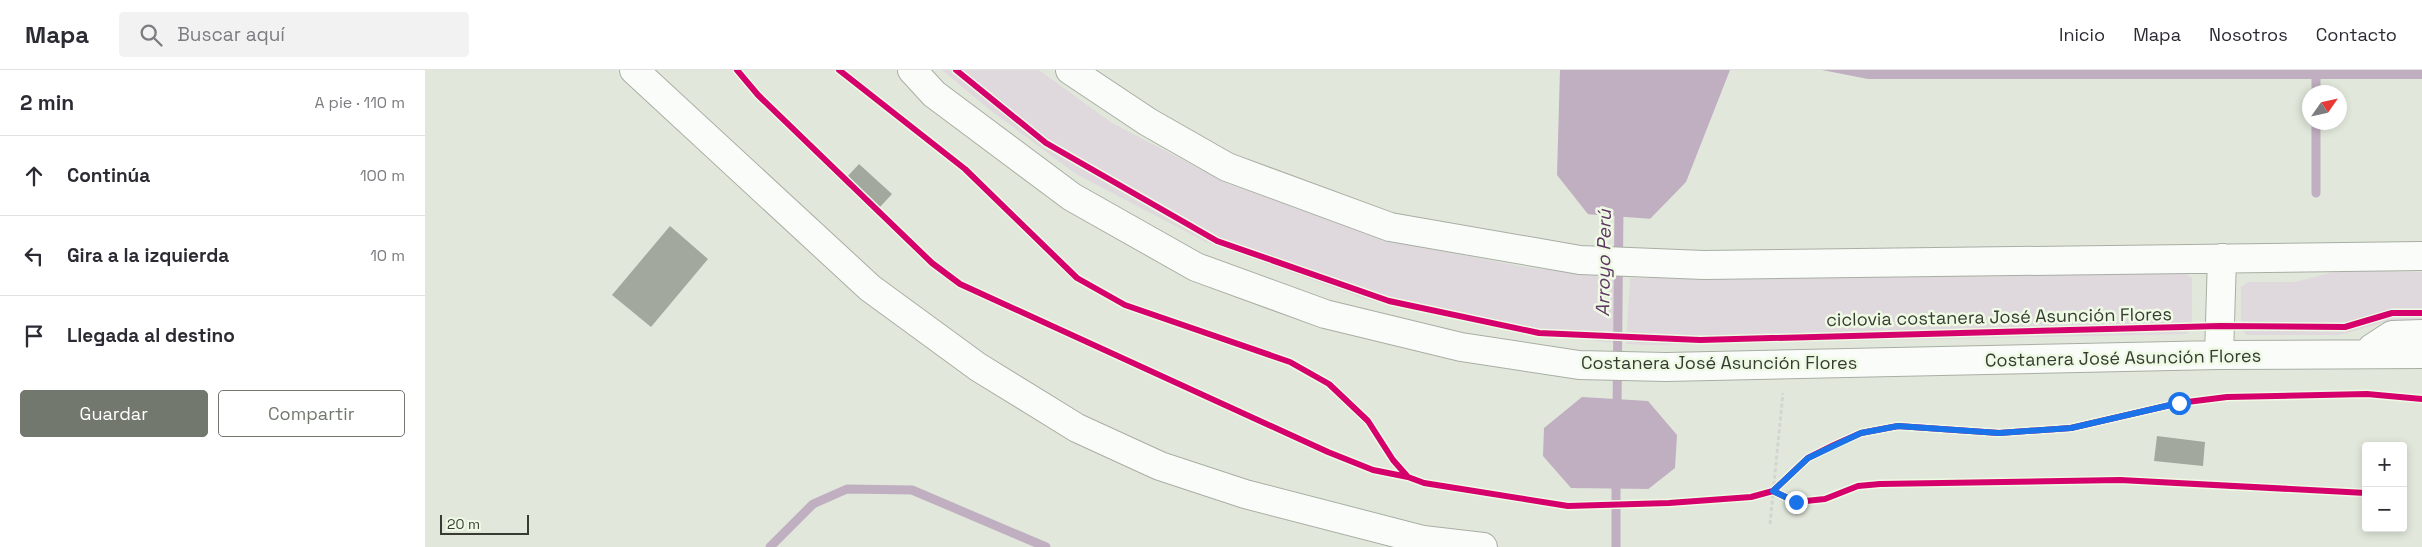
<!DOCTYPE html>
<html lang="es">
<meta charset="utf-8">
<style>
body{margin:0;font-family:"Space Grotesk",sans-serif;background:#f2f2f3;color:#2b2b33}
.controls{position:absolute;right:15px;bottom:15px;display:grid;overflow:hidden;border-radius:5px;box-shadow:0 2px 8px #0003}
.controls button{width:45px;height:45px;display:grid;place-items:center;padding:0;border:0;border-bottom:1px solid #e1e1e2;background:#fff;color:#2b2b33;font:25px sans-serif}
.compass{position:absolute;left:1877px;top:15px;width:45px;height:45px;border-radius:50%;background:#fff;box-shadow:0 2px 8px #0003;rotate:56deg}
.scale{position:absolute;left:15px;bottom:12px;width:89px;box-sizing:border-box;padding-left:5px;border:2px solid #373c33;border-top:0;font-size:14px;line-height:18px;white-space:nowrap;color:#373c33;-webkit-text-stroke:4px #eefae4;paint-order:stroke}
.stop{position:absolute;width:15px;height:15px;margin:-11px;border:4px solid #1a73e8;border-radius:50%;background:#fff}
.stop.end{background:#1a73e8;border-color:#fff;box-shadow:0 1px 5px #0008}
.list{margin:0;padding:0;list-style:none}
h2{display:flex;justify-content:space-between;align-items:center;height:65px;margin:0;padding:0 20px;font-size:21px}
h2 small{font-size:16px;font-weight:400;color:#7c7c81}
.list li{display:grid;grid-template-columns:32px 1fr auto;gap:15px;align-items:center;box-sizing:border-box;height:80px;padding:0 20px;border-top:1px solid #e1e1e2}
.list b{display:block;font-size:19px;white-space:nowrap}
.list em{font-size:16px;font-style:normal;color:#7c7c81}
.actions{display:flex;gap:10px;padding:15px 20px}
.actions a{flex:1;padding:11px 0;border:1px solid #72786e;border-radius:5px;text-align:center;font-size:18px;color:#72786e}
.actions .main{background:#72786e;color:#fff}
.icon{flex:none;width:28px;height:28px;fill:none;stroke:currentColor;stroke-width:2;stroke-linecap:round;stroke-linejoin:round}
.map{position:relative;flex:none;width:1997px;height:477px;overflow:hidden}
header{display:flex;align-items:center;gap:30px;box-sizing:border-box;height:70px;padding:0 25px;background:#fff;border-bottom:1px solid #e1e1e2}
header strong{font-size:24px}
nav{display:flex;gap:28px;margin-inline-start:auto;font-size:18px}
.search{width:350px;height:45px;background:#f2f2f3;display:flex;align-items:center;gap:12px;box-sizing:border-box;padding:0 18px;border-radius:5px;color:#7c7c81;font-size:19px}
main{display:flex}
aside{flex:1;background:#fff}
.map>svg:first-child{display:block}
</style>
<header>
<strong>Mapa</strong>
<div class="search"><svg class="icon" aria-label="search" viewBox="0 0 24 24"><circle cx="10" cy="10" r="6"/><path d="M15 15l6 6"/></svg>Buscar aquí</div>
<nav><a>Inicio</a><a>Mapa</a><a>Nosotros</a><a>Contacto</a></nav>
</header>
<main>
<aside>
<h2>2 min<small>A pie · 110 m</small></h2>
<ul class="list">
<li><svg class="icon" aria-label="ahead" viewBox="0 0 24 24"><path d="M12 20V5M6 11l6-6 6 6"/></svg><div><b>Continúa</b></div><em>100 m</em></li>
<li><svg class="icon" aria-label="left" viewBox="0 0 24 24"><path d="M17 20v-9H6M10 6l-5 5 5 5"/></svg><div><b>Gira a la izquierda</b></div><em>10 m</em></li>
<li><svg class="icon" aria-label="arrive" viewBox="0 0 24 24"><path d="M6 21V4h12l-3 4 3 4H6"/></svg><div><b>Llegada al destino</b></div></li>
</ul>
<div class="actions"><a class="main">Guardar</a><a>Compartir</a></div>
</aside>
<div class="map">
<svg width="1997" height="477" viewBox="0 0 1997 477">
<rect width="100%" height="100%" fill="#e1e8db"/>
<path fill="#dfd8dd" d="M517,0h97l73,53 117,61 155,56 146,28 90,9 -5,66 -92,-10 -155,-33 -162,-58 -130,-68 -86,-64z
M1916,200l81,2v49l-40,2 -42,12h-93l-6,-6v-42l7,-5h47z
M1760,203l7,5v51l-6,5 -537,11 -23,-1 4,-66z"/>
<path fill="#c0aec1" d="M1135,0h170l-44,112 -37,38 -58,-2 -34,-43z
M1397,0h600v9h-554z
M1157,327l66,4 29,34 -2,33 -33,26 -64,2 -35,-40 1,-28z"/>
<path fill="#e1e8db" d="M1160,144l68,5 -4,4 -58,-3z
M1143,418l85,1 -11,8 -64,1z"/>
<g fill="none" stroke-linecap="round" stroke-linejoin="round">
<path stroke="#c0aec1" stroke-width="9" d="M1891,22v-21
M1891,123v-71
M1192,339l2,-202
M1191,415v62
M345,477l43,-43 34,-15 65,1 134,57"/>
</g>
<path fill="#a3a89e" d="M434,94l33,30 -12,13 -33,-30z
M245,156l38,33 -57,68 -39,-32z
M1732,366l48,6 -2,24 -49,-5z"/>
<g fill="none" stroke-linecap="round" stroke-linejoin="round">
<g stroke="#a8aea3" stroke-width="30">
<path id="minor" d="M209,0l236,218 108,79 99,61 83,38 85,28 178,46 60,7"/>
</g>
<g stroke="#a8aea3" stroke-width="30">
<path id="highway" d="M487,0l22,24 138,103 124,70 129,47 136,33 118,18 87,2 553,-12 203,-1
M645,0l78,52 79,45 163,60 190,33 124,5 718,-9
M1947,278l20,-13 30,-1
M1794,285l3,-97"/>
</g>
<path stroke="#d3d5d1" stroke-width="3" stroke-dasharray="4 2.5" stroke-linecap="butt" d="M1345,454l13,-131"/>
<use href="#minor" stroke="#fafcfa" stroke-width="28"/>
<use href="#highway" stroke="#fafcfa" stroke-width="28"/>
<g stroke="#eefae4" stroke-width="9">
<path id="cycleway" d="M312,0l21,25 174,168 28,21 368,168 45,18 35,7
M414,0l126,99 112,109 48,27 165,57 39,22 39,37 25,39 15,17 16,6 144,23 101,-3 82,-6 22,-6 35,-33 26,-13 27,-12 37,-7 101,7 72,-5 108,-25 48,-6 140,-3 55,5
M531,0l90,73 171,98 172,60 150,32 161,7 520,-14 125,1 47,-14h30
M1348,421l23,11 29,-3 33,-13 22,-2 240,-4 246,13"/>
</g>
<use href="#cycleway" stroke="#d6006c" stroke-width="6"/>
</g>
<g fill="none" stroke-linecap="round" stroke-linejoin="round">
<path stroke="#1a73e8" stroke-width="6" d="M1371,432l-23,-11 35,-33 53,-25 37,-7 101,7 72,-5 108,-25"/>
</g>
<g text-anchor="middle" stroke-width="5" stroke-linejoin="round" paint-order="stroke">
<g font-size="18" fill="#373c33" stroke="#eefae4">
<text transform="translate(1574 247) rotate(-1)" y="6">ciclovia costanera José Asunción Flores</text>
<text transform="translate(1698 288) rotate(-1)" y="6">Costanera José Asunción Flores</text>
<text x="1294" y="299">Costanera José Asunción Flores</text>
</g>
<g font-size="19" font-style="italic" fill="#5e3663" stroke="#eefae4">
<text transform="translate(1178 193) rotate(-89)" y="7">Arroyo Perú</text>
</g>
</g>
</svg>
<div class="controls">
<button>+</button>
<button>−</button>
</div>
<svg class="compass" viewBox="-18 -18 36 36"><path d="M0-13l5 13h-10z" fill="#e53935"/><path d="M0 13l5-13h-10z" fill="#7c7c81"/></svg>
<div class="scale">20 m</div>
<div class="stop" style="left:1754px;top:333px"></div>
<div class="stop end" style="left:1371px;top:432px"></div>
</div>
</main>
